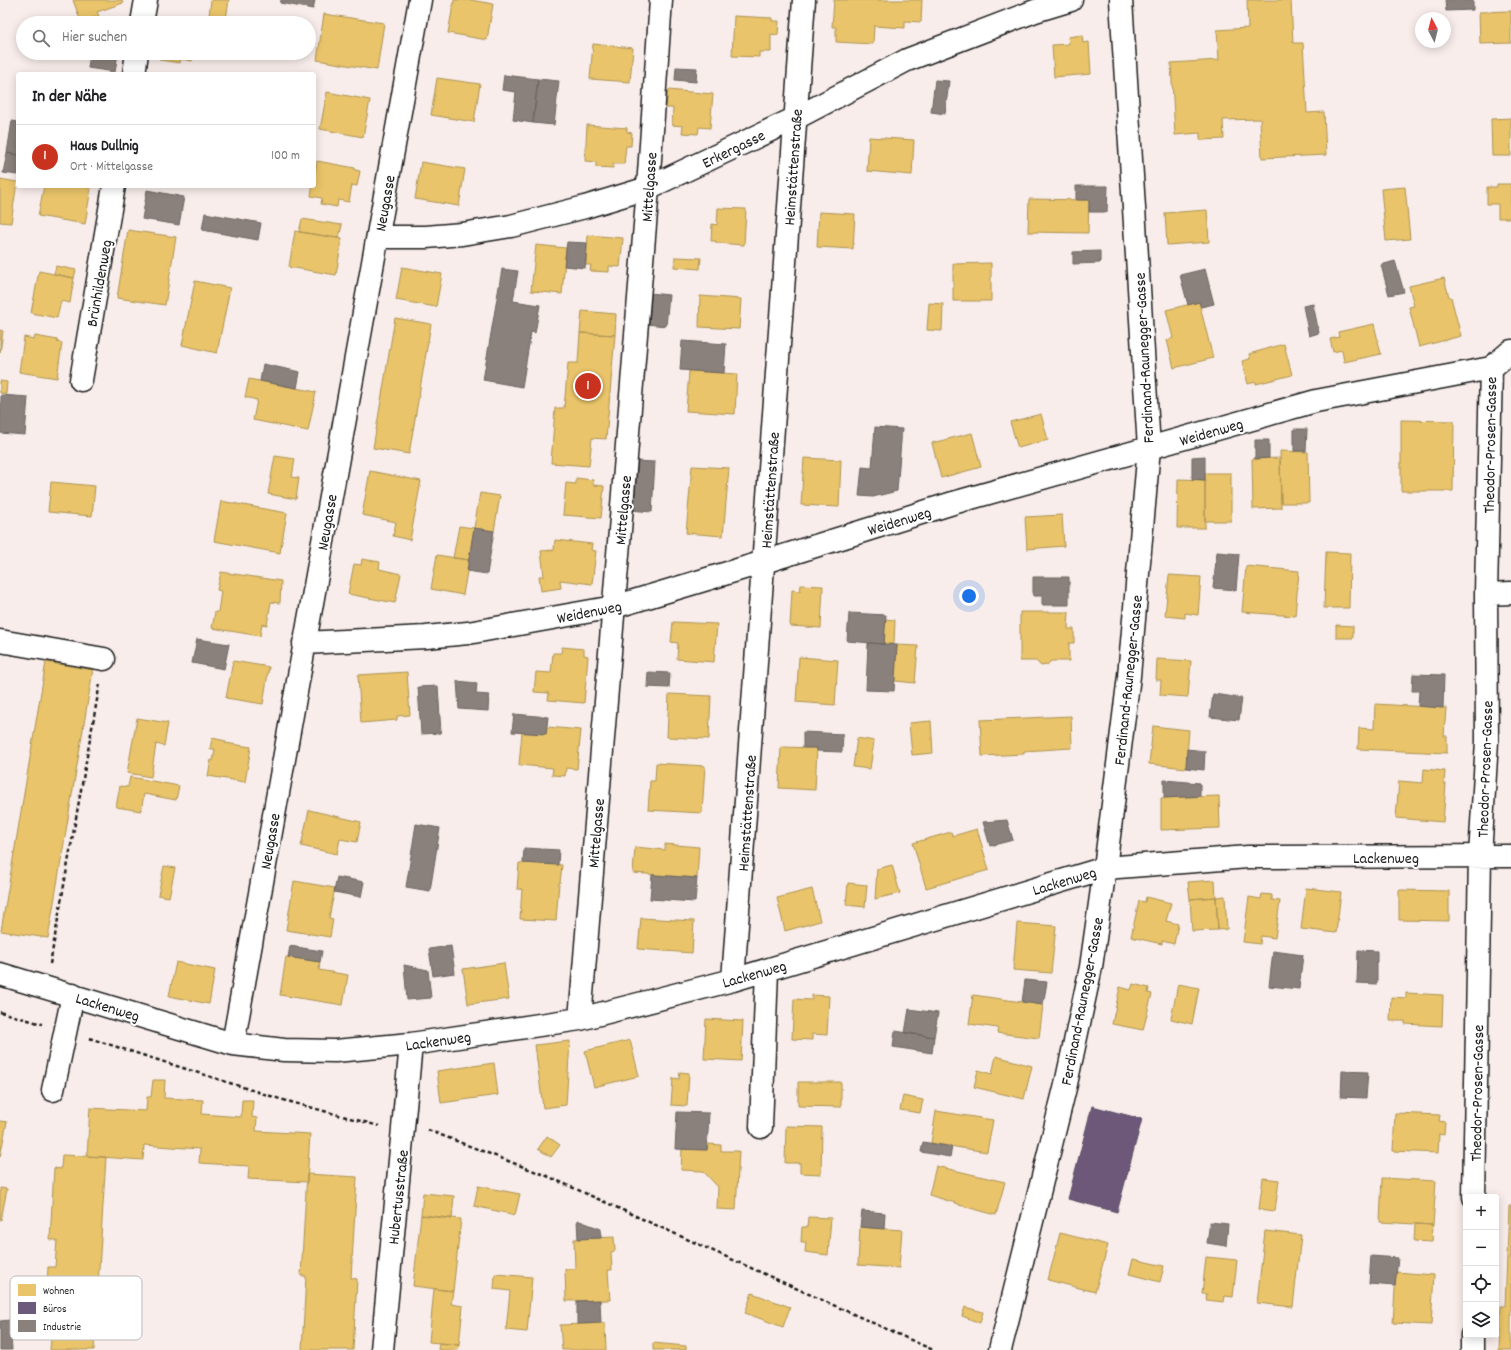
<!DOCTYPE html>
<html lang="de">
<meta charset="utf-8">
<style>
body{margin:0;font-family:Dekko,sans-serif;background:#f6f6f6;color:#202124}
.controls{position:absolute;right:12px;bottom:12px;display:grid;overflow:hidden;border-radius:4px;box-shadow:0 2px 10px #0003}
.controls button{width:36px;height:36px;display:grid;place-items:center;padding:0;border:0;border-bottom:1px solid #e0e0e0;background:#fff;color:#202124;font:20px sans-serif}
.compass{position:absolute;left:1415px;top:12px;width:36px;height:36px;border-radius:50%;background:#fff;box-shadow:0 2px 10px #0003;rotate:353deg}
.you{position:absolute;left:969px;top:596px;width:14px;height:14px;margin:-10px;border:3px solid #fff;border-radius:50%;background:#1a73e8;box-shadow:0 0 0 6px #1a73e833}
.badge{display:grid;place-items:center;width:26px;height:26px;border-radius:50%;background:#c8321e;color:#fff;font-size:13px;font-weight:700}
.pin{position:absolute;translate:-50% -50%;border:2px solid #fff;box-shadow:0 1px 4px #0006}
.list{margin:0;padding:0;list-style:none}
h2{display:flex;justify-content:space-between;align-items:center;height:52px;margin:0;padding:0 16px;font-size:17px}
h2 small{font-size:13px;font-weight:400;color:#757577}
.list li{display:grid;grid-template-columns:26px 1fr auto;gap:12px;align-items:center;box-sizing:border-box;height:64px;padding:0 16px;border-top:1px solid #e0e0e0}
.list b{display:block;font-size:15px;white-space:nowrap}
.list p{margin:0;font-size:13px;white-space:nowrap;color:#757577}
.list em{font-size:13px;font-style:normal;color:#757577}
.icon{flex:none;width:22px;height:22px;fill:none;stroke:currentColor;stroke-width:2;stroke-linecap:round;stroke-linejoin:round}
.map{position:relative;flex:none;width:1511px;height:1350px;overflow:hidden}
.search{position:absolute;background:#fff;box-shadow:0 2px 10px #0003;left:16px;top:16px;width:300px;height:44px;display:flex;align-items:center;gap:10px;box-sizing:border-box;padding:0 14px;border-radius:22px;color:#757577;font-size:15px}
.panel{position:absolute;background:#fff;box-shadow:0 2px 10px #0003;left:16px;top:72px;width:300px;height:116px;border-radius:4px}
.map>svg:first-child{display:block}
</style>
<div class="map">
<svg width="1511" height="1350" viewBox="0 0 1511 1350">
<rect width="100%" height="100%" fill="#f8edea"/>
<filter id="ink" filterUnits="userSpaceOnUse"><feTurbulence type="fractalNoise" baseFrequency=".025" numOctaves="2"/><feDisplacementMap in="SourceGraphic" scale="8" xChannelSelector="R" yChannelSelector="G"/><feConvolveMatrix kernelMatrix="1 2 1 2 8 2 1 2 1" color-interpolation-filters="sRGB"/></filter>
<g filter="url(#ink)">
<path fill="#e9c46a" stroke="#ac9253" d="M73,0h49l1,3 -26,9 2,4 -18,6z
M211,0h18l-3,19 -17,-3z
M454,0h17l22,4 -6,36 -39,-7z
M834,0h88l-1,22 -16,-1v7l-31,-2 -1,18 -37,-2v-15h-4z
M1247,0h44l2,43h10l4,70 17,-1 2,43 -64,3 -2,-39 -37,1 1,19 -24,1v-7l-25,2 -4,-72 48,-3 -2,-30 31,-2z
M1511,11v32l-31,1 -1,-32z
M324,14l60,9 -7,47 -60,-10z
M734,16l38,2v3h7l-1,14 -7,-1v18h-12v5l-27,-1z
M1082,35l1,8 6,-1 2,32 -37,3 -2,-32 17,-1 -1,-7z
M593,44l40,4 -3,34 -40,-3z
M161,53h32l-1,8 -11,-2 -1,4 -20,-3z
M211,53h11l-1,3 -10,-2z
M437,78l43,6 -6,38 -43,-7z
M668,90l45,4 -3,34 -11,-1 -1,7 -16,-1 1,-7 -11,-1 1,-17h-7z
M327,92l43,8 -7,37 -43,-8z
M1511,118v38h-19l-1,-37z
M587,125l40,3v4l5,1 -1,13h-5l-2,18h-11v4l-17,-1v-5l-11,-1z
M869,137l45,3 -2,35 -45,-4z
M317,161l38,7v2l5,1 -3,15 -5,-1 -3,17 -11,-2 -1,7 -16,-3 1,-6 -11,-2z
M421,162l44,7 -6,37 -44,-7z
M0,179l17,3 -6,41 -11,-1z
M1497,184h14v34h-13v-14h-11v-17h10z
M44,186h36l11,2 -6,36 -47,-8z
M1405,187l5,52 -24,2 -5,-52z
M1029,199l60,1 -1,33 -60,-1z
M718,208l28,1 -2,36 -28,-2v-2h-5l1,-17 5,1z
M1207,210l2,32 -42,3 -2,-32z
M819,212l36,2 -2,35 -36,-2z
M302,219l40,6 -3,13 -40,-6z
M128,230l48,7 -11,68 -48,-7z
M295,231l47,8 -6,36 -47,-8z
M588,235l35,3 -3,29 -11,-1v6l-19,-1 1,-6h-5z
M536,245l30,3 -4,46 -31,-3z
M675,257l26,1 -1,11 -26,-2z
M991,263v38h-38v-37z
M56,266l20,4 -2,8 -20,-4z
M402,267l40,7 -6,33 -40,-7z
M39,271l35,7 -4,25 -9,-2 -4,17 -26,-5z
M1444,278l5,19h2l10,39 -42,11 -10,-40 5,-1 -5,-20z
M195,281l35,7 -13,65 -35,-8z
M700,296l41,3 -2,30 -40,-2z
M1199,302l14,56 -39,10 -7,-28 6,-2 -7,-28z
M929,303l14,1 -1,27 -15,-1z
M582,311l34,3 -1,21 -35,-2z
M395,318l36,6 -22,130 -36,-6z
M1374,324l7,30 -37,8 -2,-12 -9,2 -3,-13 9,-2 -1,-5z
M0,330l3,1 -3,22z
M580,333l35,2 -9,104 -14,-1 -3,28 -38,-3 4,-55h9l4,-45h10z
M35,336l23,4 -1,2 5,1 -5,35 -38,-6 5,-35 10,2z
M1284,344l8,31 -36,9v-2l-8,2 -6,-23 8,-2 -1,-5z
M689,371l48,3 -2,40 -49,-3z
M249,379l67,13 -8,39 -55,-11 4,-20 -12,-3z
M0,381l7,1 -1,12 -6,-1z
M1041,414l7,26 -30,8 -8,-26z
M1401,420l53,1 -1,70h-52z
M972,433l9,34 -40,11 -9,-35z
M1280,451l28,1 1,51h-28z
M275,456l20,3 -3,18 7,1 -3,21 -28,-5z
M804,458l37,2 -2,47 -38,-2z
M1280,458l1,50 -28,1 -1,-50z
M692,466l37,2 -6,68 -37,-3z
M370,471l51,10 -11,59 -17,-4 3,-14 -34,-7z
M1205,473h26v48h-26z
M576,478l17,2v5l11,1 -3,32 -38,-3 3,-32 10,1z
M1178,479l27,1v48h-28z
M51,482l44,4 -3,30 -44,-4z
M480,493l20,3 -6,35 -20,-3z
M221,501l66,12 -7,40 -66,-12z
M1062,515l2,31 -37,3 -2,-32z
M459,526l15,2 -5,32 -16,-2z
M555,540l37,4 -1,6 5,1 -4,33 -32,-4 1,8 -20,3 -2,-15h5l-3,-25 13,-1z
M1326,552l24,1 -1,55h-25z
M437,555l32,5 -6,35 -32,-6z
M362,559l18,3 -1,7 22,5 -6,29 -47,-9 6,-30 7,1z
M1246,566l53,5 -4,45 -53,-4z
M221,572l60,9 -1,22 -9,-1 -4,23 -5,-1 -2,12 -48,-8 3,-16h3l3,-21 -4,-1z
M1169,575l32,2 -3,38 -13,-2v5l-20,-2z
M801,585l22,1 -2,42 -31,-2 2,-36 8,1z
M1020,612h49l-1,17h6v14h-5v18h-18l-4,4 -6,1 -5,-5h-16z
M885,619l10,1 -1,24h-10z
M673,622l44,2 -3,38 -37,-3 1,-16 -7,-1z
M1336,625l17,1v12h-17z
M897,645l21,1 -3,37 -20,-2z
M562,647l22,2v6l4,1 -4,47 -36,-3 1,-7 -15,-1 2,-20 15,1 2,-20h8z
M799,657l39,3 -3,45 -39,-3z
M1157,659l34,2 -3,36 -28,-2 1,-15h-5z
M233,661l36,6 -6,37 -37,-6z
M46,662l47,8 -45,268 -47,-7z
M407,672l3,43 -13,1v4l-36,3 -3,-48z
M669,694l42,2 -2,43 -42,-2z
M1375,704l71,4 -2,28h3v17l-89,-4 1,-21 15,1z
M1071,716l1,32 -48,3v3l-42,2 -2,-36z
M137,718l31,5 -4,23 -8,-2 -5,33 -24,-4z
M931,721l2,32 -21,2 -3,-32z
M1153,726l36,4 -3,38 -37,-4z
M547,727l34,3 -4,39 -11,-1 -1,8 -13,-1 1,-7 -34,-3 3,-33 24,2z
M212,738l14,3 -1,2 26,4 -6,35 -37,-6 3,-16 2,1 2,-12h-5z
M857,738l17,3 -4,28 -17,-2z
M781,747l36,1 -2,42 -36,-2z
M656,763l49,3 -3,47 -54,-3 2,-29h5z
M1424,769l21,2 -1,13h2l-3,38 -47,-4 3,-37 24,2z
M130,777l49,9 -3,14 -32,-6 -3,17 -25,-4 4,-21 8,1z
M1219,796l1,32 -59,2v-32z
M309,810l52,12 -4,20 -17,-3 -3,15 -36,-8z
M977,829l12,41 -63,18 -13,-45 38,-11 2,4z
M665,844l34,3 -2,31 -64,-5 2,-26 30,3z
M519,863l43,2 -2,18h-1l-3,38 -36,-2 2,-30h-5z
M892,865l8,28 -25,6 2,-30z
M164,866l11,2 -6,29 -11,-2z
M1215,880l1,17 -26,2 -2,-17z
M294,881l41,7 -6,30 4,1 -3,18 -44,-7z
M848,883l19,2 -2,22 -19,-2z
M1306,888l35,4 -5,41 -35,-4z
M812,889l8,32 -35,10 -8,-33z
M1399,890l50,1v30l-50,-1z
M1262,894l10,1v5l8,1 -5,37 -14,-2 -1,8 -17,-2 6,-45 12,2z
M1225,896l2,33 -9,1 -2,-33z
M1146,897l25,6 -5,18 12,3 -4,20 -12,-3v3l-31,-7 8,-36 6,1z
M1216,897l2,33 -26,1 -2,-32z
M641,918l53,3 -2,32 -54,-4z
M1017,923l39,3 -5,47 -38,-3z
M286,957l34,5 -1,8 29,5 -5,30 -63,-10z
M176,962l39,8 -6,34 -40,-8z
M504,963l5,36 -41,5 -5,-35z
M1133,984l16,4 -1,5 4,1 -9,36 -31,-6 8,-37 11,3z
M1178,984l21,4 -7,36 -21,-5z
M1406,993l37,2 -1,31 -37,-2v-3h-15l1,-24 15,1z
M812,995l17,1 -2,39 -15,-1v6l-20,-1 2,-40 18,1z
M973,995l70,10 -4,33 -42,-5 1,-5 -29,-4z
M706,1019l37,2 -2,40 -37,-2z
M630,1040l9,36 -45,11 -9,-36z
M570,1041l-4,64 -23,3 -8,-63z
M996,1056l36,10 -8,33 -50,-12 4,-17 14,4z
M494,1063l4,32 -57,8 -4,-32z
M680,1072l9,1 -2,33 -16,-1 2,-27 6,1z
M153,1080h12l-1,18 39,2 -1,14 39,3 1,-17h11l-1,17 5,1 -1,13 54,3 -3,48 -59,-3 1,-13 -50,-3 1,-14 -56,-4 -1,15 -56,-4 3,-48 56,3 1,-14h4z
M798,1082h43v25l-43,-1z
M903,1096l20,4 -3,13 -20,-3z
M936,1111l57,9 -6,32 -56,-9z
M1395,1113l45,2 -1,6 6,1 -1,13 -5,-1 -1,19 -45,-2z
M0,1121l7,1 -7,35z
M786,1126l36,1 -1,47 -21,-1v-10h-15z
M547,1136l13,9 -9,12 -13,-8z
M708,1144l13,1v6h18l-3,59 -19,-1 1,-22 -15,-16 -22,-1 1,-21 25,1z
M62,1155l44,2 -12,193h-44l1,-12 -7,-1 4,-70h7l2,-27h-7l4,-72 7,1z
M936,1166l69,16 -9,33 -37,-10v-1l-30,-9z
M307,1174l50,3 -6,101 6,1 -4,71h-51l4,-74h-5z
M1263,1178l16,2 -4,31 -16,-2z
M1382,1178l54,3 -3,44 -53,-3z
M478,1186l42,8 -5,21 -41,-9z
M0,1188l7,1 -6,31h-1z
M423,1193l31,3 -2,23 -31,-4z
M1509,1206h2v144h-12l2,-44h4z
M421,1215l40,4 -8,72 -40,-5z
M808,1217l23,1 -3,37 -23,-3 1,-10h-5l1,-15h5z
M1415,1224l18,1 -1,17 -18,-1z
M860,1227l42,3 -3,38 -41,-3z
M1265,1231l36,4 -8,72 -36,-4z
M1060,1233l48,12 -13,47 -47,-12z
M614,1237l1,14 -4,1 1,18h-4l2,30 -44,1 -1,-32h10l-1,-30z
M1206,1257l31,3 -4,37 -8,-1 -1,6 -18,-2 1,-6h-5z
M1133,1259l31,7 -4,16 -31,-8z
M1396,1272l38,3 -3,50 -38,-2z
M495,1274l37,3 -5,55 -21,-2 4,-39 -16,-2z
M434,1289l19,2 -2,13 12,2 -4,39 -30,-3z
M752,1293l38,14 -7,20 -38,-14z
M965,1307l18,5 -3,11 -18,-7z
M605,1323l1,27h-44l-2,-25z
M439,1343l20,2 -1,5h-20z
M653,1343l33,3v4h-33z"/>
<path fill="#6d597a" stroke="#55475e" d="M1092,1106l50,13 -25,93 -49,-13z"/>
<path fill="#8a817c" stroke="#69635f" d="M281,0h34l-2,9 -33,-6z
M1445,0h28v10l-27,1z
M90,53h28l-3,19 -27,-4z
M676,67l21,1 -1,14 -21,-2z
M504,75l34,4 -5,44 -20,-3 3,-28 -14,-2z
M538,79l21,2 -5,44 -21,-2z
M935,80l14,1 -4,33 -14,-2z
M12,121l6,1v33l-11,-2z
M7,153l11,2v20l-15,-2z
M1076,186h32l-1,26h-18v-12h-13z
M147,190l37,7 -5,28 -37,-6z
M205,213l56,10 -3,17 -56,-10z
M567,242l20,1 -2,25 -21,-2z
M1100,251v12l-27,1v-12z
M1395,261l9,31 -15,3 -8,-30z
M502,269l16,2 -5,30 27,4 -5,28 -4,-1 -9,55 -39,-7z
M1205,269l9,35 -13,3 -2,-5 -11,3 -8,-30z
M649,293l20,2 -3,31 -20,-2z
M1313,304l6,29 -10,3 -6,-30z
M682,341l44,3 -2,29 -44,-3z
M263,364l37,8 -3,16 -37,-7z
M1,395l27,2 -3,38 -25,-2z
M875,427l27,2 -5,62 -24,6 -14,-1 3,-29 10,1z
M1294,429h13l-1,22h-12z
M1255,440h14v18l-14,1z
M1205,456v24l-13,-1v-22z
M634,461l21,1 -3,50 -22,-2z
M474,528l20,3 -7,43 -20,-3z
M1217,552l22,2 -3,36 -23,-2z
M1033,577h36v28h-27v-9h-9z
M849,613l37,2 -2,29 -37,-3z
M197,639l32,5 -5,25 -32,-6z
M868,643l29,2 -3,46 -28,-1z
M648,672l22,1 -1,15 -22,-1z
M1413,674l31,1 -1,33 -25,-2 1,-15h-7z
M457,681l20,2 -1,11 13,1 -1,16 -29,-2z
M438,686l3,47 -20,1 -3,-47z
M1213,694l29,4 -3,22 -29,-3z
M514,714l34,3 -2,17 -34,-2z
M803,732l40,2 -1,18 -25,-1v-3h-14z
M1187,749l18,2 -1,19 -18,-2z
M1164,780l36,3v13l-36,2z
M1007,820l6,20 -23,6 -7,-24z
M416,824l24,4 -10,63 -24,-4z
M524,848l35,2 -1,15 -35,-2z
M652,875l45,3 -2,24 -45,-3z
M337,877l27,5 -3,15 -27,-5z
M290,946l32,5 -2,11 -32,-5z
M451,946l4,27 -22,3 -4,-27z
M1358,950l19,1v33l-20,-1z
M1273,951l30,4 -4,34 -30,-3z
M404,965l24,5 3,28 -24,2z
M1025,980l22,2 -4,23 -21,-3z
M909,1009l29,4 -4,24 -29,-4z
M895,1031l39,6 -2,16 -39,-6z
M1342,1071l26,1 -2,26 -25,-1z
M677,1112l32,1 -2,37 -32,-1z
M923,1142l29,5 -2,10 -29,-5z
M862,1211l23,2 -1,16 -24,-2z
M577,1220l24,9v9l-23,1z
M1210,1222l18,2 -2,22 -19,-3z
M1371,1256l27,2 -3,28 -26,-2z
M600,1300l1,23 -24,1v-23z
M10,1320l2,30h-12v-29z"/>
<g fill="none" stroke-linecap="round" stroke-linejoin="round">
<g stroke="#1c1c1c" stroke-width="25">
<path id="minor" d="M142,23l4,-23
M134,74l3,-21
M378,237h48l36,-3 49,-8 74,-19 63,-19 148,-70 111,-58 128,-49 36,-11
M81,380l33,-194
M1486,594l25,-1
M0,641l104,18
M304,643l122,-6 42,-4 146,-26 150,-45 189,-59 363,-102 175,-33
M0,974l233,70 51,6 51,1 76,-7 169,-25 153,-39 372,-112 143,-11 263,-1
M733,980l71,-980
M580,1019l68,-831 13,-188
M233,1044l187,-1044
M53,1090l20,-95
M761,1127l6,-157
M1474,1197l6,-341 7,-115 -1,-147 5,-226 20,-17
M382,1350l29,-306
M1000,1350l66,-266 25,-117 14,-99 24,-192 20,-228 -28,-448
M1472,1350v-15"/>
</g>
<path stroke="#1c1c1c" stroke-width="2.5" stroke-dasharray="4 3" stroke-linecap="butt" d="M50,964l50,-281
M0,1012l42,12
M89,1038l191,61 99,27
M428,1130l119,46 386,174"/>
<use href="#minor" stroke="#fff" stroke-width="22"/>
</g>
</g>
<g text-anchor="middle" stroke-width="4" stroke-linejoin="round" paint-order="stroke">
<g font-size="16" fill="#1c1c1c" stroke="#fff">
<text transform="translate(733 148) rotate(-26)" y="6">Erkergasse</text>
<text transform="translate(792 167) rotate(-86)" y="6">Heimstättenstraße</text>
<text transform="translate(648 187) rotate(-86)" y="6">Mittelgasse</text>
<text transform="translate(384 203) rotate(-80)" y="6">Neugasse</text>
<text transform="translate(98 283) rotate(-80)" y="6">Brünhildenweg</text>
<text transform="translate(1143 358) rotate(-93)" y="6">Ferdinand-Raunegger-Gasse</text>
<text transform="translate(1211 431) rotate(-16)" y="6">Weidenweg</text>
<text transform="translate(1489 445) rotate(-89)" y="6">Theodor-Prosen-Gasse</text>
<text transform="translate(769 490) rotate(-86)" y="6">Heimstättenstraße</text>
<text transform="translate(622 510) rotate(-85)" y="6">Mittelgasse</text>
<text transform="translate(899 520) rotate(-17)" y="6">Weidenweg</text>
<text transform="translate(326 522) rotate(-80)" y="6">Neugasse</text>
<text transform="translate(589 611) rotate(-11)" y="6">Weidenweg</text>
<text transform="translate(1127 680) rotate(-84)" y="6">Ferdinand-Raunegger-Gasse</text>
<text transform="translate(1484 769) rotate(-88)" y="6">Theodor-Prosen-Gasse</text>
<text transform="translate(746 813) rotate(-86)" y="6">Heimstättenstraße</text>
<text transform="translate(595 833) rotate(-85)" y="6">Mittelgasse</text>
<text transform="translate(269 841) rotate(-80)" y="6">Neugasse</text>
<text x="1386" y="863">Lackenweg</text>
<text transform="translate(1064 880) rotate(-17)" y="6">Lackenweg</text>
<text transform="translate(754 973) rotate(-16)" y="6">Lackenweg</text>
<text transform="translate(1081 1001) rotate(-79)" y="6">Ferdinand-Raunegger-Gasse</text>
<text transform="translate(108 1006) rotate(17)" y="6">Lackenweg</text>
<text transform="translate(438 1040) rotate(-8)" y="6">Lackenweg</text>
<text transform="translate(1476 1093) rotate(-89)" y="6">Theodor-Prosen-Gasse</text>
<text transform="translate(397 1197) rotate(-84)" y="6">Hubertusstraße</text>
</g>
</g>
<rect x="10" y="1276" width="132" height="64" rx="6" fill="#fff" stroke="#bbb" stroke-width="1"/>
<rect x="18" y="1284" width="18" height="12" fill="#e9c46a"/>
<rect x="18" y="1302" width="18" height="12" fill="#6d597a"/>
<rect x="18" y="1320" width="18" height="12" fill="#8a817c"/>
<g font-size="11" fill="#1c1c1c">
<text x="43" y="1294">Wohnen</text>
<text x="43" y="1312">Büros</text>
<text x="43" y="1330">Industrie</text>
</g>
</svg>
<div class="controls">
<button>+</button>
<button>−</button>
<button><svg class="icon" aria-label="locate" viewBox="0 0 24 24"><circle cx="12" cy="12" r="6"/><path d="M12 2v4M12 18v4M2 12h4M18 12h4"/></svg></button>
<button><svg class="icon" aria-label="layers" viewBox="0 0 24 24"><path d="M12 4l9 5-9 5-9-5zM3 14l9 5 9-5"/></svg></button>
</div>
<svg class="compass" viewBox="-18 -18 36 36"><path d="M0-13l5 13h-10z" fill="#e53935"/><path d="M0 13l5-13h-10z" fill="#757577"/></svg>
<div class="you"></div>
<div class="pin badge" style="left:588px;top:386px">1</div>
<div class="search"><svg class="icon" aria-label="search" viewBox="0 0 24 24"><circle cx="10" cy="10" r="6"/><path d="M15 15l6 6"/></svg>Hier suchen</div>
<section class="panel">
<h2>In der Nähe<small></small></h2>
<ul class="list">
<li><span class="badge">1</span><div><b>Haus Dullnig</b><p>Ort · Mittelgasse</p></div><em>100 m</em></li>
</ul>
</section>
</div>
